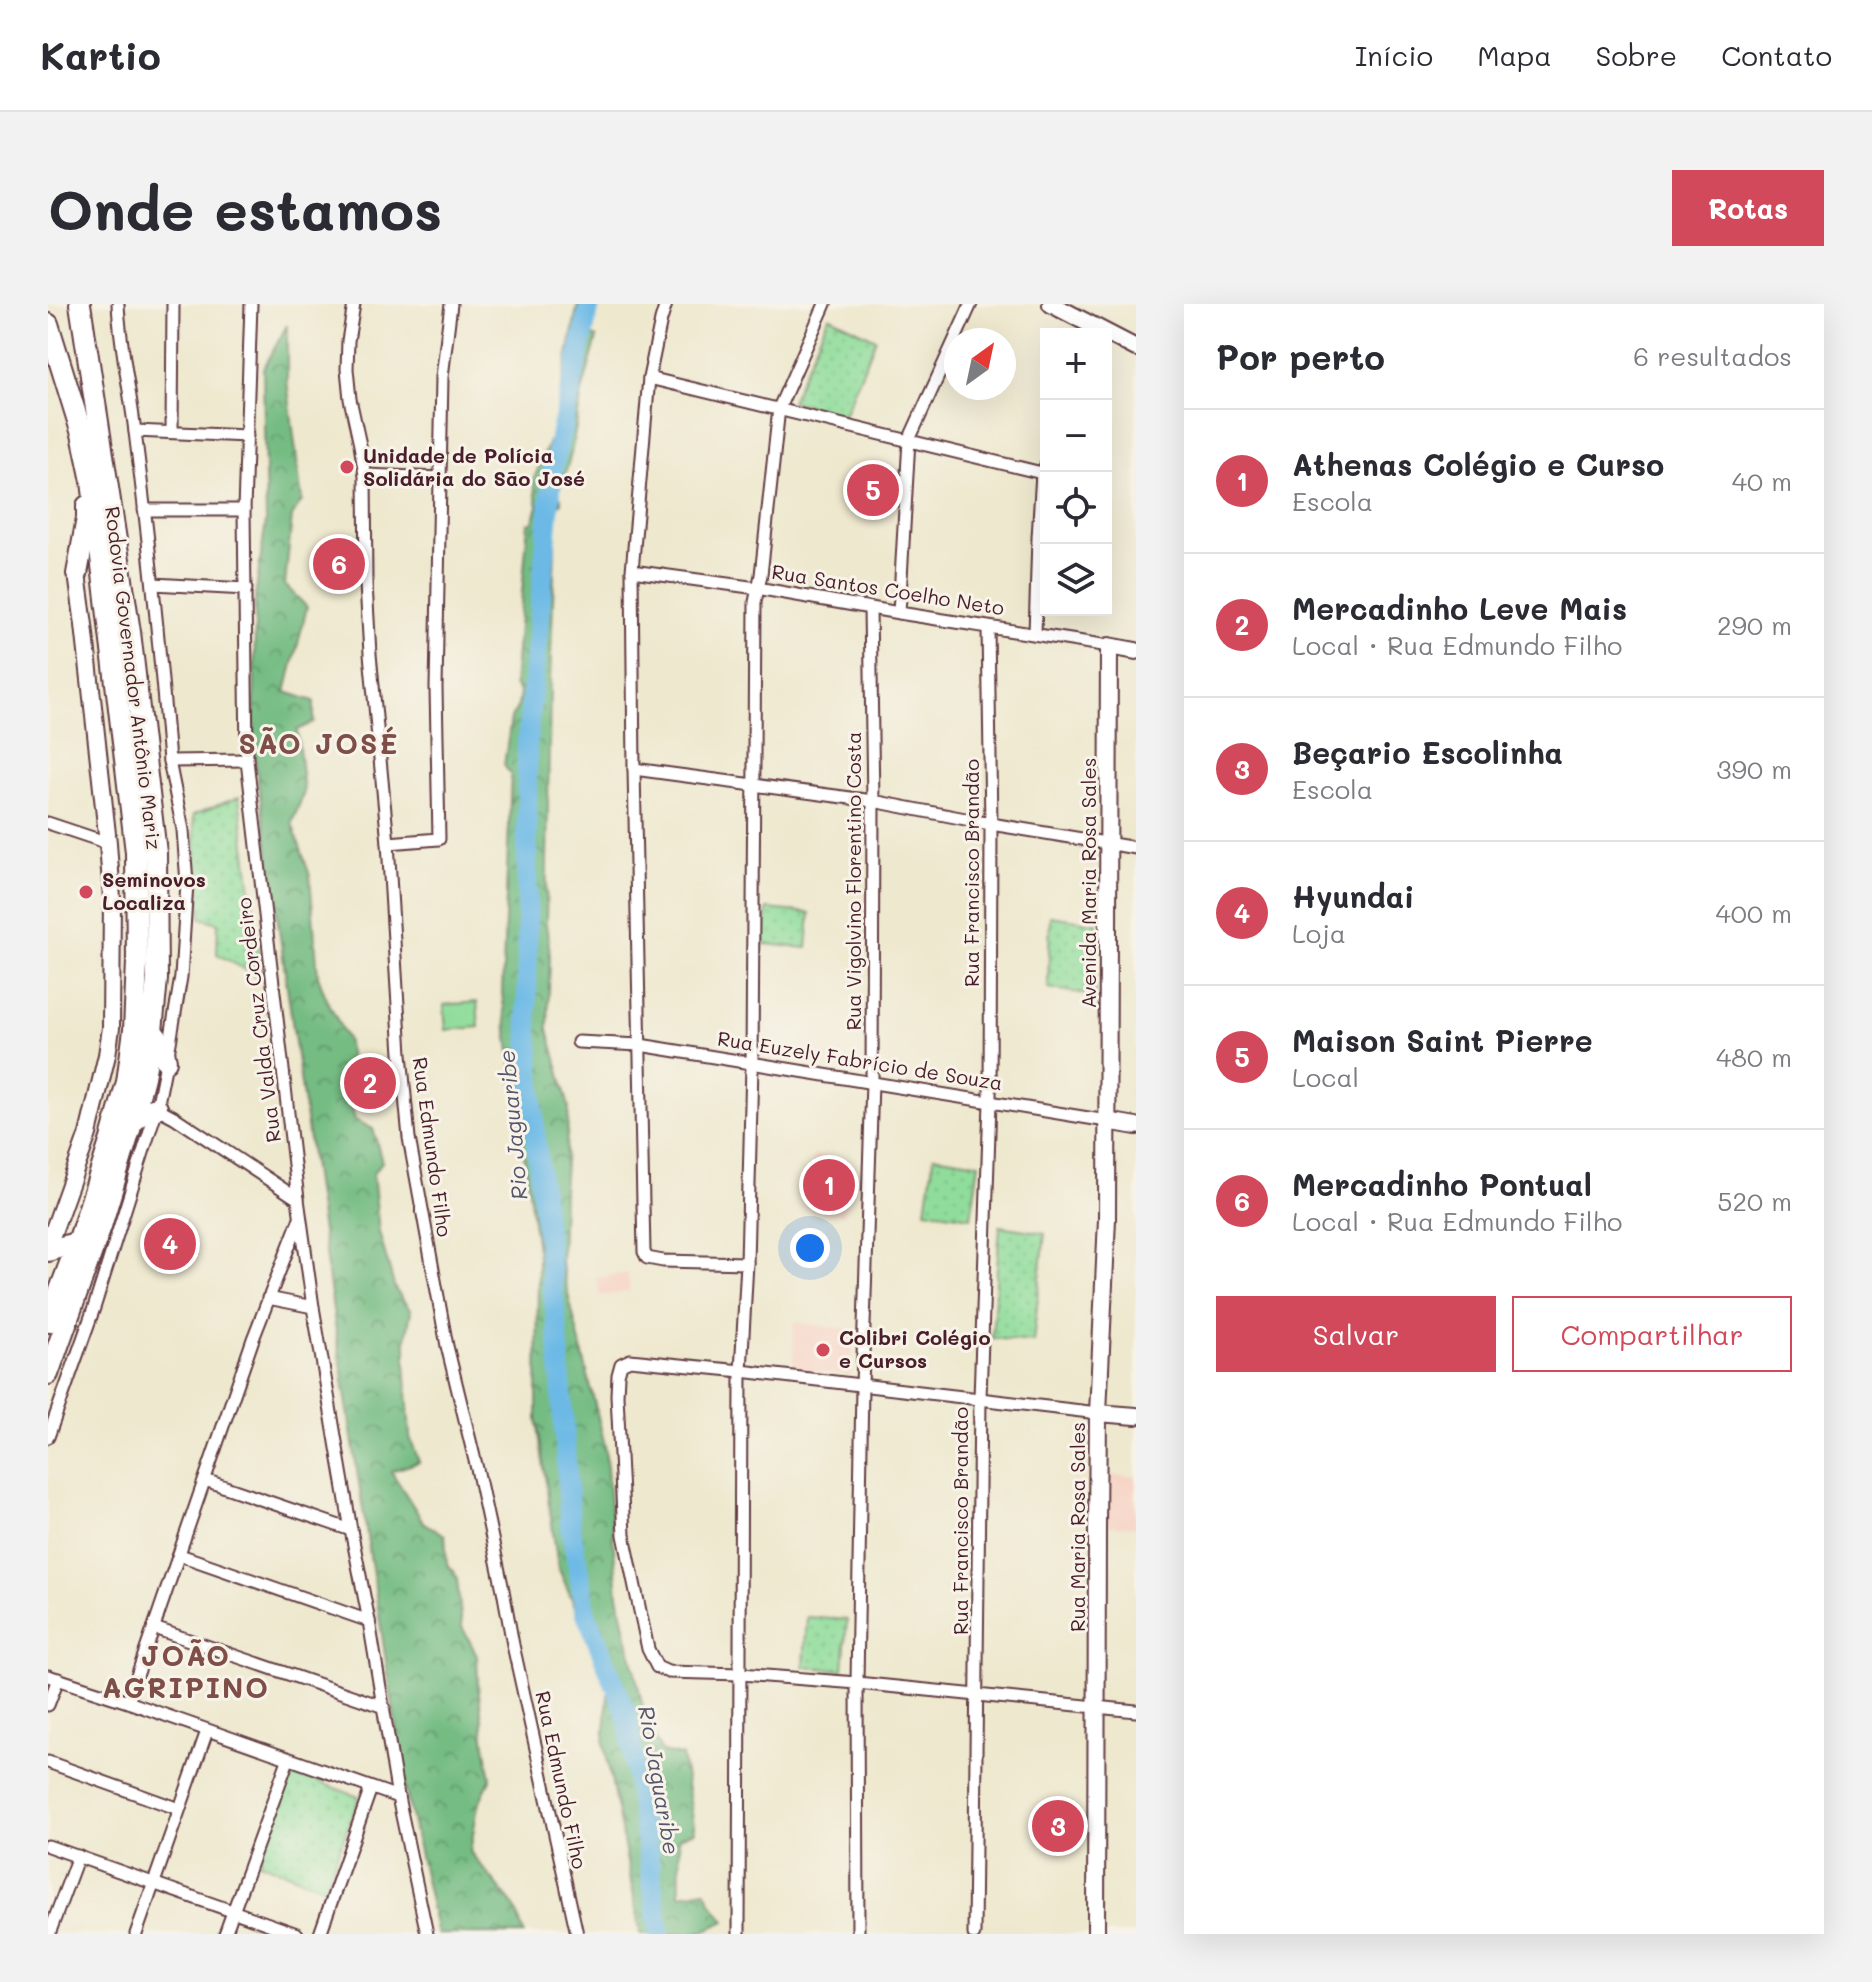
<!DOCTYPE html>
<html lang="pt">
<meta charset="utf-8">
<style>
body{margin:0;font-family:Mali,sans-serif;background:#f2f2f3;color:#2b2b33}
.controls{position:absolute;right:24px;top:24px;display:grid;overflow:hidden;border-radius:0px;box-shadow:0 8px 32px #0002}
.controls button{width:72px;height:72px;display:grid;place-items:center;padding:0;border:0;border-bottom:2px solid #e1e1e2;background:#fff;color:#2b2b33;font:40px sans-serif}
.compass{position:absolute;left:896px;top:24px;width:72px;height:72px;border-radius:50%;background:#fff;box-shadow:0 8px 32px #0002;rotate:33deg}
.you{position:absolute;left:762px;top:944px;width:28px;height:28px;margin:-20px;border:6px solid #fff;border-radius:50%;background:#1a73e8;box-shadow:0 0 0 12px #1a73e833}
.badge{display:grid;place-items:center;width:52px;height:52px;border-radius:50%;background:#d1495b;color:#fff;font-size:26px;font-weight:700}
.pin{position:absolute;translate:-50% -50%;border:4px solid #fff;box-shadow:0 2px 8px #0006}
.list{margin:0;padding:0;list-style:none}
h2{display:flex;justify-content:space-between;align-items:center;height:104px;margin:0;padding:0 32px;font-size:34px}
h2 small{font-size:26px;font-weight:400;color:#7c7c81}
.list li{display:grid;grid-template-columns:52px 1fr auto;gap:24px;align-items:center;box-sizing:border-box;height:144px;padding:0 32px;border-top:2px solid #e1e1e2}
.list b{display:block;font-size:30px;white-space:nowrap}
.list p{margin:0;font-size:26px;white-space:nowrap;color:#7c7c81}
.list em{font-size:26px;font-style:normal;color:#7c7c81}
.actions{display:flex;gap:16px;padding:24px 32px}
.actions a{flex:1;padding:18px 0;border:2px solid #d1495b;border-radius:0px;text-align:center;font-size:28px;color:#d1495b}
.actions .main{background:#d1495b;color:#fff}
.icon{flex:none;width:44px;height:44px;fill:none;stroke:currentColor;stroke-width:2;stroke-linecap:round;stroke-linejoin:round}
.map{position:relative;flex:none;width:1088px;height:1630px;overflow:hidden;border-radius:0px}
header{display:flex;align-items:center;gap:48px;box-sizing:border-box;height:112px;padding:0 40px;background:#fff;border-bottom:2px solid #e1e1e2}
header strong{font-size:38px}
nav{display:flex;gap:44px;margin-inline-start:auto;font-size:28px}
.intro{display:flex;align-items:center;justify-content:space-between;box-sizing:border-box;height:192px;padding:0 48px}
h1{margin:0;font-size:56px}
.button{padding:20px 36px;border-radius:0px;background:#d1495b;color:#fff;font-size:28px;font-weight:700}
main{display:flex;gap:48px;padding:0 48px}
aside{flex:1;background:#fff;border-radius:0px;box-shadow:0 8px 32px #0002}
.map>svg:first-child{display:block}
.built{fill:#f6d2c3}
.grass{fill:url(#grass-dots);stroke:#6d7e63;stroke-width:2}
.forest{fill:url(#forest-crowns);stroke:#5f6e57;stroke-width:2}
.pitch{fill:#90dd9b;stroke:#6d7e63;stroke-width:2}
.lines{fill:none;stroke-linecap:round;stroke-linejoin:round}
.river{stroke:#6cb9e6;stroke-width:20}
.street-casing{stroke:#633d43;stroke-width:15}
.secondary-casing{stroke:#633d43;stroke-width:20}
.highway-casing{stroke:#633d43;stroke-width:24}
.street{stroke:#fff;stroke-width:11}
.secondary{stroke:#fff;stroke-width:16}
.highway{stroke:#fff;stroke-width:20}
.poi-dot{fill:#d1495b;stroke:#f7f3e8;stroke-width:3}
.labels{text-anchor:middle;stroke-width:6;stroke-linejoin:round;paint-order:stroke}
.poi-label{font-size:20px;font-weight:bold;fill:#4a1f2b;stroke:#f7f3e8;text-anchor:start}
.street-label{font-size:20px;fill:#4a1f2b;stroke:#f7f3e8}
.water-label{font-size:22px;font-style:italic;fill:#56556c;stroke:#f7f3e8}
.district-label{font-size:28px;font-weight:bold;letter-spacing:2px;fill:#7f4e48;stroke:#f7f3e8}
</style>
<header>
<strong>Kartio</strong>
<nav><a>Início</a><a>Mapa</a><a>Sobre</a><a>Contato</a></nav>
</header>
<div class="intro"><h1>Onde estamos</h1><a class="button">Rotas</a></div>
<main>
<div class="map">
<svg width="1088" height="1630" viewBox="0 0 1088 1630">
<defs>
<pattern id="grass-dots" width="8" height="8" patternUnits="userSpaceOnUse" patternTransform="scale(2)"><rect width="8" height="8" fill="#90dd9b"/><path d="M2 2h.1M6 6h.1" fill="none" stroke="#7ebd86" stroke-width="1.8" stroke-linecap="round"/></pattern>
<pattern id="forest-crowns" width="20" height="18" patternUnits="userSpaceOnUse" patternTransform="scale(2)"><rect width="20" height="18" fill="#74bc83"/><path d="M2 6a3 3 0 1 1 6 0M12 15a3 3 0 1 1 6 0" fill="none" stroke="#61986b"/></pattern>
</defs>
<rect width="100%" height="100%" fill="#f7f3e8"/>
<filter id="ink" filterUnits="userSpaceOnUse"><feTurbulence type="fractalNoise" baseFrequency=".0125" numOctaves="2"/><feDisplacementMap in="SourceGraphic" scale="16" xChannelSelector="R" yChannelSelector="G"/><feConvolveMatrix kernelMatrix="1 2 1 2 8 2 1 2 1" color-interpolation-filters="sRGB"/></filter>
<filter id="wash" filterUnits="userSpaceOnUse"><feTurbulence type="fractalNoise" baseFrequency=".006" numOctaves="4" result="noise"/><feDisplacementMap in="SourceGraphic" scale="32" xChannelSelector="R" yChannelSelector="G"/><feGaussianBlur stdDeviation="1.8" result="paint"/><feColorMatrix in="noise" values="0 0 0 0 0 0 0 0 0 0 0 0 0 0 0 0 0 1.4 0 .05"/><feComposite in="paint" operator="in"/></filter>
<g filter="url(#wash)">
<rect width="100%" height="100%" fill="#eee8ce"/>
<g class="built">
<polygon points="765,851 800,857 796,911 762,906"/>
<polygon points="580,969 582,987 552,992 548,974"/>
<polygon points="746,1018 806,1026 803,1072 745,1066"/>
<polygon points="1055,1171 1088,1173 1088,1223 1051,1221"/>
<polygon points="990,1514 1029,1514 1029,1531 990,1530"/>
</g>
<g class="grass">
<polygon points="781,12 828,35 796,111 743,97"/>
<polygon points="191,493 214,675 169,650 170,619 153,614 145,511"/>
<polygon points="719,605 762,609 759,644 716,640"/>
<polygon points="1002,612 1049,619 1047,692 1000,684"/>
<polygon points="886,852 931,859 923,913 878,906"/>
<polygon points="952,922 997,929 985,1038 944,1034"/>
<polygon points="759,1313 799,1316 795,1366 756,1363"/>
<polygon points="244,1468 311,1493 277,1584 211,1558"/>
</g>
<g class="forest">
<polygon points="530,0 551,0 543,31 549,34 534,88 523,150 516,173 511,173 506,187 513,194 513,200 509,201 508,212 502,379 498,620 502,649 500,725 521,803 515,887 513,961 557,1142 570,1291 598,1417 614,1448 634,1452 647,1527 631,1533 632,1591 657,1586 664,1600 677,1617 649,1630 593,1630 556,1439 561,1381 510,1263 489,1115 490,953 454,689 463,470 456,462 463,414 470,402 472,389 466,381 480,219 485,218 490,202 485,177 505,128"/>
<polygon points="239,21 239,76 254,197 244,212 237,281 259,303 238,388 266,397 266,418 249,426 256,488 244,519 262,572 270,672 279,696 299,735 302,752 297,759 299,784 307,816 325,825 334,858 325,869 331,928 347,985 363,1007 358,1035 358,1072 362,1133 371,1158 343,1167 376,1219 397,1231 399,1261 406,1267 409,1275 414,1323 429,1351 430,1381 437,1441 443,1474 430,1501 422,1548 466,1602 476,1630 389,1630 358,1488 292,1055 206,449 207,293 218,217 215,65"/>
</g>
<polygon class="pitch" points="429,698 431,723 398,726 396,701"/>
<g class="lines">
<polyline class="river" points="542,0 505,164 479,441 479,709 487,829 510,1031 522,1219 538,1309 579,1411 612,1630"/>
</g>
</g>
<g filter="url(#ink)">
<g class="lines">
<defs>
<g id="street">
<path d="M 70,0 C 72,43 82,85 87,128 C 101,237 112,347 121,457 L 199,456"/>
<polyline points="203,0 196,206 199,456 250,895 265,1003 303,1226 321,1317 350,1493 379,1630"/>
<polyline points="306,0 300,37 299,65 302,95 312,141 317,171 318,280 322,350 340,539 353,750 361,834 399,1042 430,1169 455,1286 465,1341 529,1630"/>
<polyline points="618,0 613,16 601,74 584,267 586,465 596,948 599,954 615,957 699,959"/>
<polyline points="601,74 994,169"/>
<polyline points="87,127 199,132"/>
<polyline points="124,128 125,0"/>
<polyline points="317,171 393,174"/>
<polyline points="96,206 196,206"/>
<polyline points="584,267 709,284 851,309 1061,342"/>
<polyline points="105,280 198,285"/>
<polyline points="851,309 861,136 923,0"/>
<polyline points="987,330 990,234 994,169 998,161"/>
<polyline points="586,465 825,497 943,520 1088,544"/>
<polyline points="0,519 60,539"/>
<polyline points="340,539 391,535 388,384 394,73 403,0"/>
<polyline points="530,738 592,741 1059,817"/>
<polyline points="109,804 126,813 250,895"/>
<polyline points="220,994 265,1003"/>
<polyline points="1050,1109 693,1067 582,1056 573,1060 570,1071 569,1091 576,1231 600,1345 609,1363 620,1368 693,1370 809,1379 1088,1407"/>
<polyline points="0,1133 46,1004 109,804 122,739 133,673 139,579 135,526 121,457"/>
<polyline points="157,1176 303,1226"/>
<polyline points="132,1251 321,1317"/>
<polyline points="106,1324 336,1403"/>
<polyline points="0,1372 80,1398 350,1493"/>
<polyline points="80,1398 205,1035 252,914"/>
<polyline points="0,1401 10,1375"/>
<polyline points="0,1458 131,1505"/>
<polyline points="0,1542 249,1630"/>
<polyline points="1,1630 30,1552"/>
<polyline points="88,1630 159,1427"/>
<polyline points="177,1630 240,1456"/>
<polyline points="272,1630 323,1484"/>
<polyline points="691,1630 693,1067 699,959 704,761 707,298 713,271 731,104 777,0"/>
<polyline points="810,1630 809,1379 814,1082 824,779 825,497 822,304"/>
<polyline points="926,1630 932,1094 942,798 943,520 940,324"/>
</g>
<g id="secondary">
<polyline points="1003,0 1088,44"/>
<polyline points="1059,817 1088,822"/>
<polyline points="0,942 40,830 59,751 63,724 64,595 60,539 36,321 29,270"/>
<polyline points="1050,1109 1088,1112"/>
<polyline points="1048,1630 1049,1224 1050,1109 1059,915 1061,342 1088,347"/>
</g>
<g id="highway">
<polyline points="0,20 34,130 44,177 88,548 89,658 86,726 79,778 63,835 30,938 0,1018"/>
<polyline points="29,270 39,214 39,202"/>
<polyline points="104,727 115,741 118,757"/>
<polyline points="84,819 98,807 109,804"/>
<polyline points="0,947 30,938"/>
<polyline points="0,1070 53,922 84,819 96,773 104,727 109,675 108,549 82,328 32,0"/>
</g>
</defs>
<use href="#street" class="street-casing"/>
<use href="#secondary" class="secondary-casing"/>
<use href="#highway" class="highway-casing"/>
<use href="#street" class="street"/>
<use href="#secondary" class="secondary"/>
<use href="#highway" class="highway"/>
</g>
</g>
<g class="poi-dot">
<circle cx="299" cy="163" r="8"/>
<circle cx="38" cy="588" r="8"/>
<circle cx="775" cy="1046" r="8"/>
</g>
<g class="labels">
<g class="poi-label">
<text x="315" y="159">Unidade de Polícia<tspan x="315" dy="23">Solidária do São José</tspan></text>
<text x="54" y="583">Seminovos<tspan x="54" dy="23">Localiza</tspan></text>
<text x="791" y="1041">Colibri Colégio<tspan x="791" dy="23">e Cursos</tspan></text>
</g>
<g class="street-label">
<text transform="translate(840 286) rotate(9)" y="7">Rua Santos Coelho Neto</text>
<text transform="translate(85 374) rotate(83)" y="7">Rodovia Governador Antônio Mariz</text>
<text transform="translate(924 569) rotate(-90)" y="7">Rua Francisco Brandão</text>
<text transform="translate(806 577) rotate(-90)" y="7">Rua Vigolvino Florentino Costa</text>
<text transform="translate(1041 579) rotate(-90)" y="7">Avenida Maria Rosa Sales</text>
<text transform="translate(211 716) rotate(-97)" y="7">Rua Valda Cruz Cordeiro</text>
<text transform="translate(812 757) rotate(9)" y="7">Rua Euzely Fabrício de Souza</text>
<text transform="translate(384 843) rotate(82)" y="7">Rua Edmundo Filho</text>
<text transform="translate(913 1217) rotate(-90)" y="7">Rua Francisco Brandão</text>
<text transform="translate(1030 1223) rotate(-90)" y="7">Rua Maria Rosa Sales</text>
<text transform="translate(513 1476) rotate(78)" y="7">Rua Edmundo Filho</text>
</g>
<g class="water-label">
<text transform="translate(465 821) rotate(-95)" y="8">Rio Jaguaribe</text>
<text transform="translate(611 1476) rotate(80)" y="8">Rio Jaguaribe</text>
</g>
<g class="district-label">
<text x="271" y="450">SÃO JOSÉ</text>
<text x="138" y="1362">JOÃO<tspan x="138" dy="32">AGRIPINO</tspan></text>
</g>
</g>
</svg>
<div class="controls">
<button>+</button>
<button>−</button>
<button><svg class="icon" aria-label="locate" viewBox="0 0 24 24"><circle cx="12" cy="12" r="6"/><path d="M12 2v4M12 18v4M2 12h4M18 12h4"/></svg></button>
<button><svg class="icon" aria-label="layers" viewBox="0 0 24 24"><path d="M12 4l9 5-9 5-9-5zM3 14l9 5 9-5"/></svg></button>
</div>
<svg class="compass" viewBox="-18 -18 36 36"><path d="M0-13l5 13h-10z" fill="#e53935"/><path d="M0 13l5-13h-10z" fill="#7c7c81"/></svg>
<div class="you"></div>
<div class="pin badge" style="left:781px;top:881px">1</div>
<div class="pin badge" style="left:322px;top:779px">2</div>
<div class="pin badge" style="left:1010px;top:1522px">3</div>
<div class="pin badge" style="left:122px;top:940px">4</div>
<div class="pin badge" style="left:825px;top:186px">5</div>
<div class="pin badge" style="left:291px;top:260px">6</div>
</div>
<aside>
<h2>Por perto<small>6 resultados</small></h2>
<ul class="list">
<li><span class="badge">1</span><div><b>Athenas Colégio e Curso</b><p>Escola</p></div><em>40 m</em></li>
<li><span class="badge">2</span><div><b>Mercadinho Leve Mais</b><p>Local · Rua Edmundo Filho</p></div><em>290 m</em></li>
<li><span class="badge">3</span><div><b>Beçario Escolinha</b><p>Escola</p></div><em>390 m</em></li>
<li><span class="badge">4</span><div><b>Hyundai</b><p>Loja</p></div><em>400 m</em></li>
<li><span class="badge">5</span><div><b>Maison Saint Pierre</b><p>Local</p></div><em>480 m</em></li>
<li><span class="badge">6</span><div><b>Mercadinho Pontual</b><p>Local · Rua Edmundo Filho</p></div><em>520 m</em></li>
</ul>
<div class="actions"><a class="main">Salvar</a><a>Compartilhar</a></div>
</aside>
</main>
